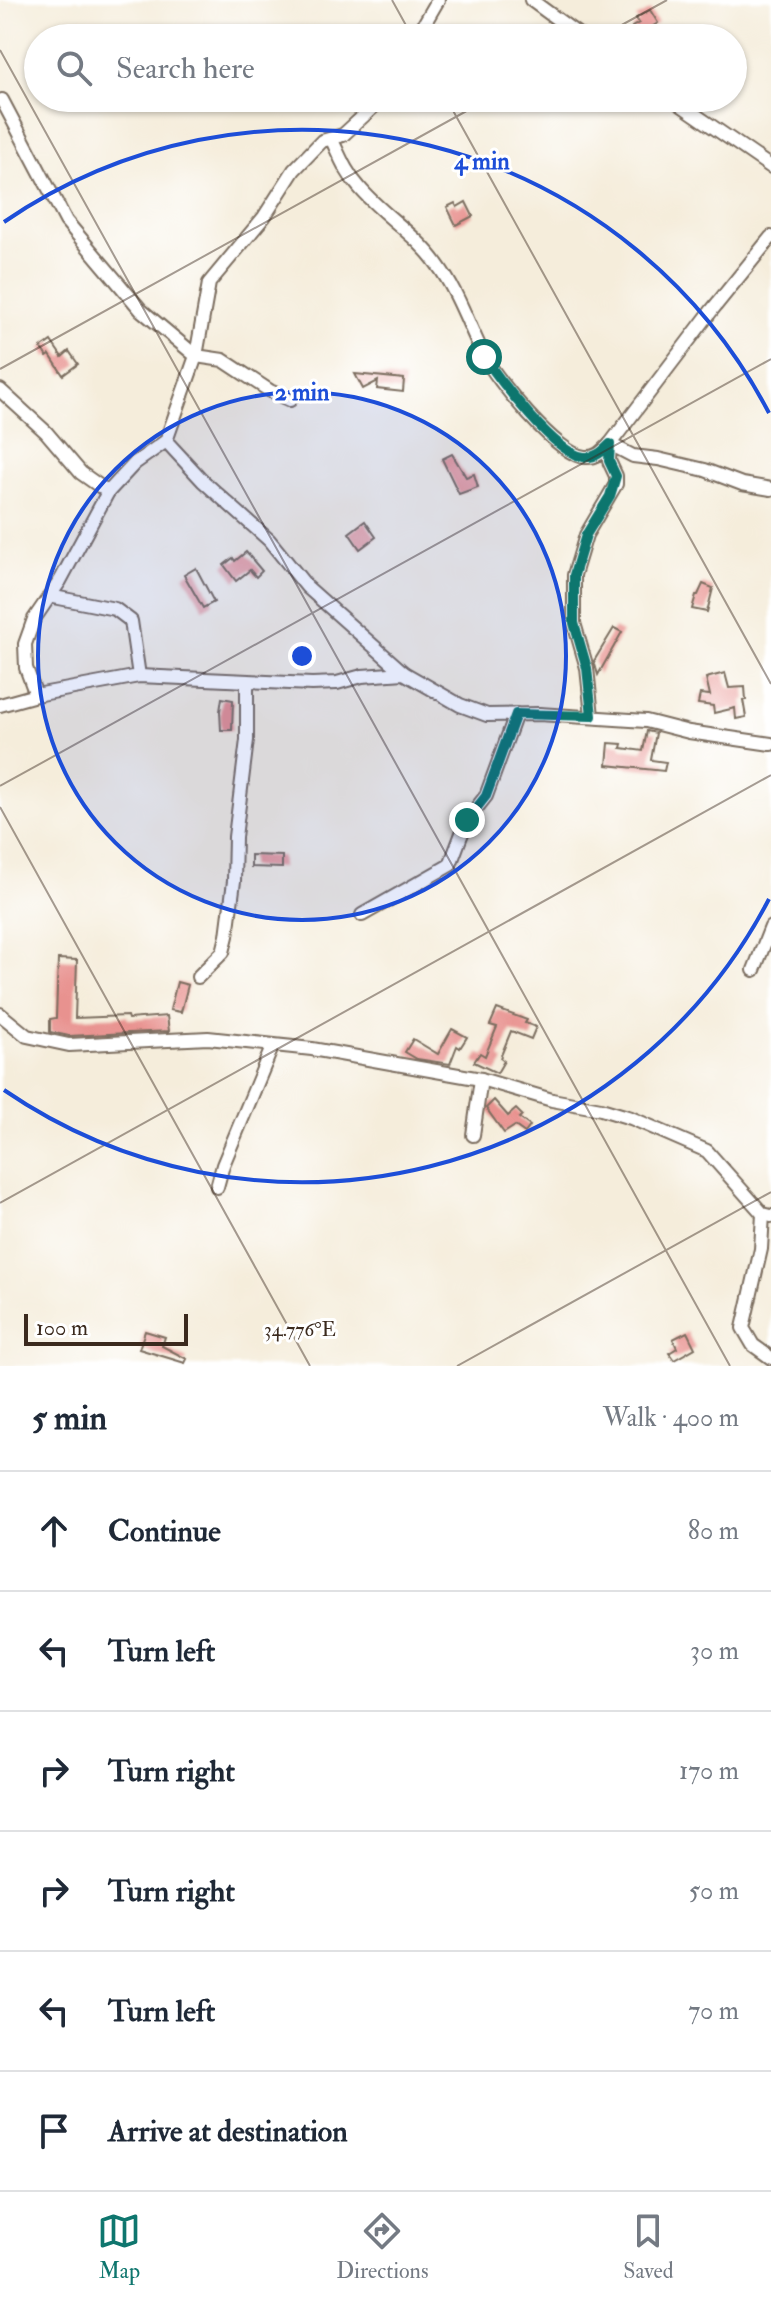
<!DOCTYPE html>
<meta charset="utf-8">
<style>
body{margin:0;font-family:"IM FELL Double Pica",serif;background:#f6f6f7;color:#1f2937}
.scale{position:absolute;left:24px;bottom:20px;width:164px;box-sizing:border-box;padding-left:8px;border:4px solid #3b2a1e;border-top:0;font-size:22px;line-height:28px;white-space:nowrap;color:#3b2a1e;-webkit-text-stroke:6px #fff;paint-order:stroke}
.stop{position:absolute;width:24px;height:24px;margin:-18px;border:6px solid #0f766e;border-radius:50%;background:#fff}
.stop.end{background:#0f766e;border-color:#fff;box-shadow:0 2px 8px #0008}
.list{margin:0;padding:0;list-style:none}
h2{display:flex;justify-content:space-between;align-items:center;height:104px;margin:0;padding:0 32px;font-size:34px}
h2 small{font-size:26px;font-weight:400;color:#747a83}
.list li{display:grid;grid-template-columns:52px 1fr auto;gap:24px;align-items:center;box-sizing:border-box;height:120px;padding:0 32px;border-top:2px solid #e0e1e3}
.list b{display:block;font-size:30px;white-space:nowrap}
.list em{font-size:26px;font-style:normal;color:#747a83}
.icon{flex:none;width:44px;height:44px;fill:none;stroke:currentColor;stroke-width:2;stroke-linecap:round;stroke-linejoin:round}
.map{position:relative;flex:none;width:771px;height:1366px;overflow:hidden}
.search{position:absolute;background:#fff;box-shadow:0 2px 6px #0004;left:24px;right:24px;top:24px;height:88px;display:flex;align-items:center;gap:20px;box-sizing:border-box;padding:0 28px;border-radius:44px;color:#747a83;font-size:30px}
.sheet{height:824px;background:#fff}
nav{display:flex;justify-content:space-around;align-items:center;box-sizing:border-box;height:112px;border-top:2px solid #e0e1e3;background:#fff;font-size:22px;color:#747a83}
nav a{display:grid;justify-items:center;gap:4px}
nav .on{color:#0f766e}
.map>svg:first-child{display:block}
.building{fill:#e8928f}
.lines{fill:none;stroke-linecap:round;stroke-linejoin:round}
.street-casing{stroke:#7c6e60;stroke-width:16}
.street{stroke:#fff;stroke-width:12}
.route{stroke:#0f766e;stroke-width:10}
.ticks{fill:none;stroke:#3b2a1e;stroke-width:2;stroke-opacity:0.45}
.ring{fill:none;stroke:#1d4ed8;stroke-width:4}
.ticks-label{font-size:20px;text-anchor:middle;fill:#3b2a1e;stroke:#fff;stroke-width:6;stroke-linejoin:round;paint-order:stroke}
.centre{fill:#1d4ed8;stroke:#fff;stroke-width:4}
.ring-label{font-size:24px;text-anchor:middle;font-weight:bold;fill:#1d4ed8;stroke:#fff;stroke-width:6;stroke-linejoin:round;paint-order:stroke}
</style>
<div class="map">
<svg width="771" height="1366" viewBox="0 0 771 1366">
<rect width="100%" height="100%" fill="#fff"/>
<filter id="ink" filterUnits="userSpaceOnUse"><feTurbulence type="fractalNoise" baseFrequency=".0125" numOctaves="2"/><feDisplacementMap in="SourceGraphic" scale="16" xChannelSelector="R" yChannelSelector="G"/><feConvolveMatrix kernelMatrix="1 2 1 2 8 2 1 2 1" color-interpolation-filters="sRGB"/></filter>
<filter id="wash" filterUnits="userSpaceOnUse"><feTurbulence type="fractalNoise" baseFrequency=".006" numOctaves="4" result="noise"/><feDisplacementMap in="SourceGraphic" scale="32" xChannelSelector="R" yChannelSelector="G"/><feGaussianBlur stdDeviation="1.8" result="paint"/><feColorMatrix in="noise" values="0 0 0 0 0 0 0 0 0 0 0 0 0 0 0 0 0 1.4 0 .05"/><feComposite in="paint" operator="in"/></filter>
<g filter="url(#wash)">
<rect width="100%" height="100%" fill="#f5eddb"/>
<g id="blocks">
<g class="building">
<polygon points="650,10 658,23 637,36 632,27 639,23 636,18"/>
<polygon points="466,202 473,216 456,225 447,207 455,203 457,207"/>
<polygon points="51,341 62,357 69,351 78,364 63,375 50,355 47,357 41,348"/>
<polygon points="355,374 404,379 403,392 377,389 378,381 363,389"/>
<polygon points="452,454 466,477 474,474 478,487 459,494 442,459"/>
<polygon points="365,521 376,537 360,549 349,533"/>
<polygon points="246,552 262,571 256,577 250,570 236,581 224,565 233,558 235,561"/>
<polygon points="196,568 214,602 203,608 184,575"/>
<polygon points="703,584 713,588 707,612 692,609 696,595 698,595"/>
<polygon points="614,628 622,632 598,675 594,661"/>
<polygon points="725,673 729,688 745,687 746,700 743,700 746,717 736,719 735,708 714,713 713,706 698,704 700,694 710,695 706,678"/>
<polygon points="222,698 233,700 232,730 221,730 220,711"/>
<polygon points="647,731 656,733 651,760 666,762 664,771 607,765 609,743 622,744 621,748 643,751"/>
<polygon points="251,855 282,856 282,868 251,867"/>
<polygon points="58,959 77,960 75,1018 127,1016 128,1019 167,1016 169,1031 69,1036 50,1032 50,1019 56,1018"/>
<polygon points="177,982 188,985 181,1012 170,1010"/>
<polygon points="497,1009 527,1020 525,1023 536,1027 531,1039 511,1031 500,1058 504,1061 497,1073 474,1062 480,1053 485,1056 497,1027 490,1025"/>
<polygon points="452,1029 467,1037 460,1048 457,1046 450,1064 417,1059 405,1052 413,1039 438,1054"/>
<polygon points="494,1100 508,1116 516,1109 522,1115 519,1118 530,1126 525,1133 515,1126 504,1133 486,1108"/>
<polygon points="145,1331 165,1337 162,1346 187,1359 185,1363 139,1349"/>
<polygon points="687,1332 695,1348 674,1360 669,1353 677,1348 673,1339"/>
</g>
</g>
</g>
<g filter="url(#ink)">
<use href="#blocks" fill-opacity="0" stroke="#7c6e60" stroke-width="2"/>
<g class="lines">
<defs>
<g id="street">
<polyline points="531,0 583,38"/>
<polyline points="416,38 438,0"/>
<polyline points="671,98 771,167"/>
<polyline points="2,100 66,221 141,310 196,356 223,360 270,391 290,400"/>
<path d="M 332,140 C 340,157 346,173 359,187 C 382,215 416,234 437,264 C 458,292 468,324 484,356 C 496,379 558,456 585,457 C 597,458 602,452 610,444 L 712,310 L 771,237"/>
<polyline points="0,390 46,432 81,473 108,492"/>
<polyline points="166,441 203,481 269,540 307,587 404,673"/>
<polyline points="610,444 633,456 658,459 705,470 742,484 771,489"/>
<polyline points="49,596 115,609 131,621 139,676"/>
<polyline points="36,695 26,668 25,644 34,619 60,581 108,492 135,463 166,441 196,356 209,283 264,217 294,170 322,141 343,135 383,98"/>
<polyline points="0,705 36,695 139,676 312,684 337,683 362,676 404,673 460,705 487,715 539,714 646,721 689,732 771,744"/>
<polyline points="592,716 587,668 574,623 574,575 586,535 616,484 616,476 609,461 610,444"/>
<polyline points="362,915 450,865 467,820 486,796 516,714"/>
<polyline points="754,970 771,927"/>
<polyline points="198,977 223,952 227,936 234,881 235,837 247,740 247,681"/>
<polyline points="0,1014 27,1036 69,1045 208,1038 312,1049 481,1079 552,1100 601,1109 631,1118 707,1151 763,1214 771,1216"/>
<polyline points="473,1135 481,1079"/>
<polyline points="217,1187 223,1165 273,1045"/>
<polyline points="763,1214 761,1249 743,1328 753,1345 771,1358"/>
</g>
</defs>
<use href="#street" class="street-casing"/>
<use href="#street" class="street"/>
</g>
</g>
<g class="lines" filter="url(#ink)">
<path class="route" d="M 467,820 L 486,796 L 516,714 L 592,716 L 587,668 L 574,623 L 574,575 L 586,535 L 610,496 L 616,476 L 609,461 L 610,444 C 602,452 596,458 584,457 C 556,455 500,380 484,357"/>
</g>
<path class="ticks" d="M 392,0 L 413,38M 598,38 L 667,0M 0,50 L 730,1366M 446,98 L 771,684M 0,369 L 490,98M 0,786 L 771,359M 0,807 L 310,1366M 0,1203 L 771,775M 457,1366 L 771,1192"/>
<circle cx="302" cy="656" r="264" fill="#1d4ed8" fill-opacity=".12"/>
<g class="ring">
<circle cx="302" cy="656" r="264"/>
<path d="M769 899A527 527 0 0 1 4 1090M4 222A527 527 0 0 1 769 413"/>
</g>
<g class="ticks-label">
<text x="300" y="1336">34.776°E</text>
</g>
<circle cx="302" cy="656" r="12" class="centre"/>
<g class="ring-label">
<text x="482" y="169">4 min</text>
<text x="302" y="400">2 min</text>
</g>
</svg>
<div class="scale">100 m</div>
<div class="stop" style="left:484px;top:357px"></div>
<div class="stop end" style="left:467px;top:820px"></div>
<div class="search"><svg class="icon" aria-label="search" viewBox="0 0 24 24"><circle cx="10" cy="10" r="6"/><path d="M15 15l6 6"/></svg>Search here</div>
</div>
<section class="sheet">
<h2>5 min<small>Walk · 400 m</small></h2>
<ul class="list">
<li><svg class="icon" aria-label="ahead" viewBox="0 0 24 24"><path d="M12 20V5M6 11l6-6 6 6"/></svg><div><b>Continue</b></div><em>80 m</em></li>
<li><svg class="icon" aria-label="left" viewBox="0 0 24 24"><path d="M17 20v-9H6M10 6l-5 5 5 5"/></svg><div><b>Turn left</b></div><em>30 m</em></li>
<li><svg class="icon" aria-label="right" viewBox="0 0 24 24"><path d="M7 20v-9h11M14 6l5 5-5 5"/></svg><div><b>Turn right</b></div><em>170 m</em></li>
<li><svg class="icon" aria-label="right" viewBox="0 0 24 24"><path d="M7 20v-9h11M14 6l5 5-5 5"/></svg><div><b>Turn right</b></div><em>50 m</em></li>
<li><svg class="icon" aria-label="left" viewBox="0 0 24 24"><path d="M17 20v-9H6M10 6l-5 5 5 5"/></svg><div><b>Turn left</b></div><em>70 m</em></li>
<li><svg class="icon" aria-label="arrive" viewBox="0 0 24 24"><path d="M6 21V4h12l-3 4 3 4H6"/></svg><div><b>Arrive at destination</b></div></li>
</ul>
</section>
<nav>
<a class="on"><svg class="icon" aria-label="map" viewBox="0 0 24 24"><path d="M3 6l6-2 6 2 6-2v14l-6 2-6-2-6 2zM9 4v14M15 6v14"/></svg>Map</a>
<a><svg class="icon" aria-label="directions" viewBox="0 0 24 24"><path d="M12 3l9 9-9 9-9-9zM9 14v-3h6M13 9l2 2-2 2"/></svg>Directions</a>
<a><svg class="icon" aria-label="saved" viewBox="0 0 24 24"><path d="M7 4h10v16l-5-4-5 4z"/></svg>Saved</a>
</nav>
